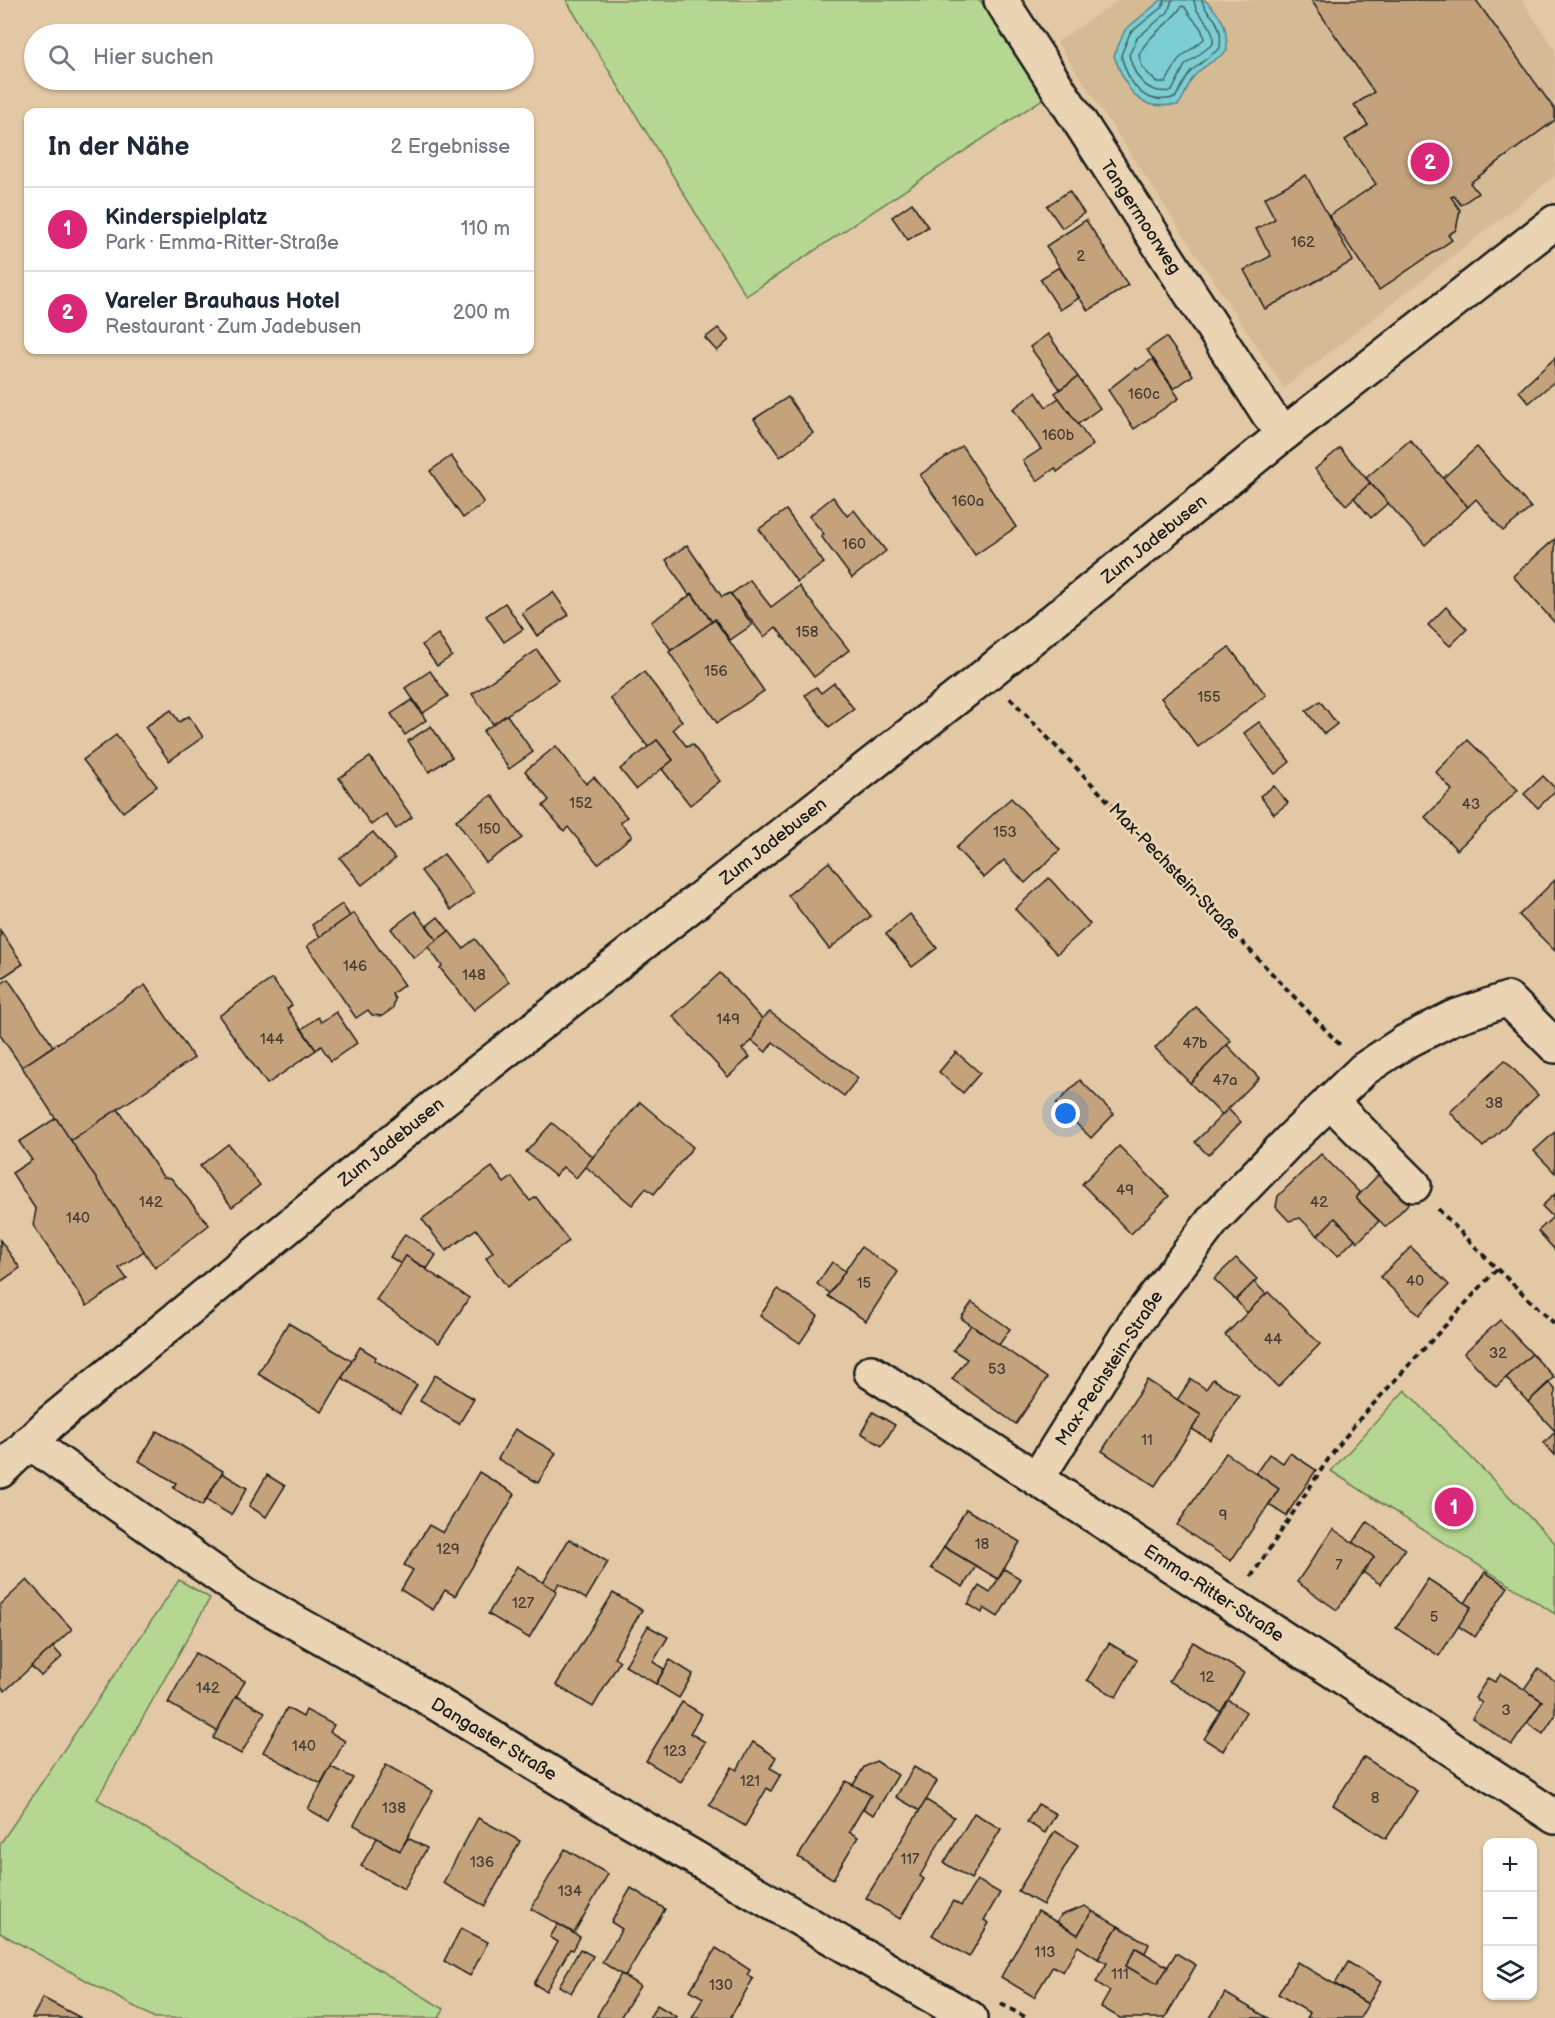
<!DOCTYPE html>
<html lang="de">
<meta charset="utf-8">
<style>
body{margin:0;font-family:"Balsamiq Sans",sans-serif;background:#f6f6f7;color:#1f2937}
.controls{position:absolute;right:18px;bottom:18px;display:grid;overflow:hidden;border-radius:12px;box-shadow:0 2px 4px #0004}
.controls button{width:54px;height:54px;display:grid;place-items:center;padding:0;border:0;border-bottom:2px solid #e0e1e3;background:#fff;color:#1f2937;font:30px sans-serif}
.you{position:absolute;left:1066px;top:1114px;width:21px;height:21px;margin:-15px;border:4px solid #fff;border-radius:50%;background:#1a73e8;box-shadow:0 0 0 9px #1a73e833}
.badge{display:grid;place-items:center;width:39px;height:39px;border-radius:50%;background:#db2777;color:#fff;font-size:20px;font-weight:700}
.pin{position:absolute;translate:-50% -50%;border:3px solid #fff;box-shadow:0 2px 6px #0006}
.list{margin:0;padding:0;list-style:none}
h2{display:flex;justify-content:space-between;align-items:center;height:78px;margin:0;padding:0 24px;font-size:26px}
h2 small{font-size:20px;font-weight:400;color:#747a83}
.list li{display:grid;grid-template-columns:39px 1fr auto;gap:18px;align-items:center;box-sizing:border-box;height:84px;padding:0 24px;border-top:2px solid #e0e1e3}
.list b{display:block;font-size:22px;white-space:nowrap}
.list p{margin:0;font-size:20px;white-space:nowrap;color:#747a83}
.list em{font-size:20px;font-style:normal;color:#747a83}
.icon{flex:none;width:33px;height:33px;fill:none;stroke:currentColor;stroke-width:2;stroke-linecap:round;stroke-linejoin:round}
.map{position:relative;flex:none;width:1555px;height:2018px;overflow:hidden}
.search{position:absolute;background:#fff;box-shadow:0 2px 4px #0004;left:24px;top:24px;width:510px;height:66px;display:flex;align-items:center;gap:15px;box-sizing:border-box;padding:0 21px;border-radius:33px;color:#747a83;font-size:22px}
.panel{position:absolute;background:#fff;box-shadow:0 2px 4px #0004;left:24px;top:108px;width:510px;height:246px;border-radius:12px}
.map>svg:first-child{display:block}
.built{fill:#d5ba96}
.green{fill:#b5d791;stroke:#687a56;stroke-width:1.5}
.water{fill:#7cced3;stroke:#56878a;stroke-width:1.5}
.lines{fill:none;stroke-linecap:round;stroke-linejoin:round}
.shore{stroke:#426365;stroke-width:1.5}
.building{fill:#c4a27b;stroke:#1c1c1c;stroke-width:1.5}
.minor-casing{stroke:#1c1c1c;stroke-width:38}
.path{stroke:#1c1c1c;stroke-width:4;stroke-dasharray:6 4.5;stroke-linecap:butt}
.minor{stroke:#ead4b3;stroke-width:33}
.labels{text-anchor:middle;stroke-width:6;stroke-linejoin:round;paint-order:stroke}
.number-label{font-size:15px;fill:#463e34}
.street-label{font-size:18px;fill:#1c1c1c;stroke:#ead4b3}
</style>
<div class="map">
<svg width="1555" height="2018" viewBox="0 0 1555 2018">
<rect width="100%" height="100%" fill="#e2c8a4"/>
<filter id="ink" filterUnits="userSpaceOnUse"><feTurbulence type="fractalNoise" baseFrequency=".0167" numOctaves="2"/><feDisplacementMap in="SourceGraphic" scale="12" xChannelSelector="R" yChannelSelector="G"/><feConvolveMatrix kernelMatrix="1 2 1 2 8 2 1 2 1" color-interpolation-filters="sRGB"/></filter>
<g filter="url(#ink)">
<polygon class="built" points="1119,0 1522,0 1555,50 1555,176 1284,388 1057,42"/>
<g class="green">
<polygon points="566,0 980,0 1044,98 746,296"/>
<polygon points="1405,1390 1555,1543 1555,1614 1331,1471"/>
<polygon points="179,1580 210,1598 97,1799 444,2009 439,2018 155,2018 0,1933 0,1844"/>
</g>
<path class="water" d="M 1161,0 L 1205,0 C 1224,19 1227,25 1227,51 C 1217,59 1203,66 1195,75 C 1187,84 1186,96 1178,105 C 1170,105 1157,107 1149,104 C 1129,98 1121,73 1114,56 L 1125,30 Z"/>
<g class="lines">
<g class="shore">
<path d="M 1165,0 L 1162,7 L 1130,33 L 1121,55 C 1125,71 1134,93 1151,98 C 1158,101 1169,99 1175,98 L 1191,71 L 1220,48 C 1221,38 1221,29 1215,20 C 1210,13 1203,9 1202,0"/>
<path d="M 1172,0 L 1168,12 L 1137,38 L 1129,55 C 1135,79 1147,95 1172,91 L 1185,65 L 1213,44 C 1215,19 1195,19 1194,0"/>
<path d="M 1182,6 L 1185,7 C 1190,19 1204,26 1204,39 L 1179,59 L 1166,82 L 1156,82 L 1142,67 L 1139,55 C 1148,34 1169,26 1182,6 Z"/>
</g>
</g>
<g class="building">
<polygon points="1311,0 1476,0 1555,110 1555,120 1470,183 1478,193 1461,205 1454,196 1451,197 1460,210 1456,230 1448,235 1452,240 1379,290 1329,216 1376,184 1345,140 1368,125 1354,105 1374,92"/>
<polygon points="1306,175 1353,261 1265,309 1244,270 1271,256 1256,229 1275,219 1264,198"/>
<polygon points="1069,191 1084,213 1062,228 1047,206"/>
<polygon points="912,203 928,227 908,240 892,217"/>
<polygon points="1086,220 1128,285 1088,311 1046,246"/>
<polygon points="1059,267 1079,298 1060,310 1040,279"/>
<polygon points="718,328 729,340 717,351 705,338"/>
<polygon points="1048,334 1078,377 1060,389 1030,347"/>
<polygon points="1166,337 1193,375 1174,389 1147,350"/>
<polygon points="1555,358 1555,381 1529,403 1519,391"/>
<polygon points="1153,359 1179,398 1134,429 1108,390 1136,368 1137,370"/>
<polygon points="1078,377 1100,408 1078,424 1055,393"/>
<polygon points="1036,392 1046,407 1059,398 1093,445 1057,472 1055,468 1037,481 1023,461 1041,449 1013,409"/>
<polygon points="788,397 813,433 780,457 754,419"/>
<polygon points="1410,440 1468,507 1425,545 1366,478"/>
<polygon points="962,446 1016,527 975,555 920,475"/>
<polygon points="1477,447 1531,508 1503,531 1476,499 1468,507 1443,478"/>
<polygon points="1340,448 1370,483 1346,505 1315,469"/>
<polygon points="451,456 484,503 463,518 430,471"/>
<polygon points="1370,483 1388,503 1371,518 1354,498"/>
<polygon points="833,497 847,516 854,510 886,551 852,578 821,536 824,534 809,516"/>
<polygon points="786,510 824,563 797,582 759,529"/>
<polygon points="1555,539 1555,623 1513,576"/>
<polygon points="687,545 722,597 730,593 752,625 730,640 715,619 712,622 692,593 689,595 666,560"/>
<polygon points="750,580 771,607 799,586 849,650 814,677 776,627 764,637 731,594"/>
<polygon points="553,592 569,615 537,636 522,613"/>
<polygon points="692,594 712,622 671,650 651,622"/>
<polygon points="505,603 523,629 504,642 486,616"/>
<polygon points="1446,607 1467,629 1450,646 1428,625"/>
<polygon points="715,620 764,691 717,723 669,652"/>
<polygon points="438,634 452,656 437,666 422,645"/>
<polygon points="1229,647 1266,695 1198,747 1161,698"/>
<polygon points="537,650 558,680 493,724 472,694"/>
<polygon points="430,671 448,696 423,713 405,688"/>
<polygon points="644,672 682,721 673,729 687,747 692,744 720,781 690,805 662,769 673,760 657,740 648,747 610,698"/>
<polygon points="834,683 854,709 829,727 805,695 816,687 821,693"/>
<polygon points="412,700 426,720 405,735 391,714"/>
<polygon points="1320,701 1337,724 1324,734 1306,711"/>
<polygon points="171,710 179,722 189,716 203,737 169,761 145,727"/>
<polygon points="507,715 533,752 509,769 483,731"/>
<polygon points="1259,722 1290,762 1275,774 1244,733"/>
<polygon points="431,726 452,757 429,772 408,741"/>
<polygon points="116,735 157,786 123,812 83,760"/>
<polygon points="657,740 673,760 636,789 620,769"/>
<polygon points="1468,740 1518,790 1457,850 1425,817 1452,790 1436,772"/>
<polygon points="556,746 586,784 594,777 627,817 620,822 632,836 598,864 568,827 564,831 543,806 549,800 525,771"/>
<polygon points="370,757 412,817 396,829 386,814 371,825 339,778"/>
<polygon points="1543,776 1555,788 1555,791 1538,808 1524,794"/>
<polygon points="1274,786 1288,803 1274,814 1260,796"/>
<polygon points="492,795 522,838 486,863 456,820"/>
<polygon points="1011,798 1060,850 1025,883 1004,860 984,878 956,848"/>
<polygon points="373,832 395,859 362,885 340,858"/>
<polygon points="444,854 474,893 451,910 421,871"/>
<polygon points="829,862 871,916 829,949 788,895"/>
<polygon points="1049,878 1090,924 1057,954 1015,909"/>
<polygon points="1555,880 1555,951 1519,915"/>
<polygon points="342,904 350,916 320,937 312,925"/>
<polygon points="415,911 437,940 414,958 391,929"/>
<polygon points="354,913 404,985 392,994 395,999 393,1008 382,1016 372,1015 368,1010 356,1018 307,946"/>
<polygon points="910,914 937,948 912,967 886,934"/>
<polygon points="438,917 449,931 437,940 427,926"/>
<polygon points="0,930 23,964 0,979"/>
<polygon points="449,931 463,948 475,939 509,982 474,1010 440,968 442,966 428,947"/>
<polygon points="720,973 762,1019 752,1041 742,1049 750,1057 728,1077 673,1016"/>
<polygon points="8,979 53,1046 22,1067 0,1035 0,985"/>
<polygon points="272,979 292,1005 287,1009 316,1050 267,1084 219,1016"/>
<polygon points="145,985 194,1058 70,1141 22,1067"/>
<polygon points="1196,1007 1231,1041 1190,1083 1155,1048"/>
<polygon points="336,1012 357,1043 331,1061 321,1046 316,1050 302,1029 318,1017 321,1022"/>
<polygon points="770,1012 858,1078 844,1096 773,1042 766,1052 752,1041 762,1019"/>
<polygon points="1227,1045 1259,1078 1222,1115 1190,1083"/>
<polygon points="956,1052 980,1073 963,1093 939,1072"/>
<polygon points="1505,1060 1538,1095 1483,1147 1450,1112"/>
<polygon points="1080,1080 1114,1114 1091,1138 1056,1104"/>
<polygon points="640,1102 693,1147 654,1194 646,1188 632,1205 585,1166"/>
<polygon points="118,1109 163,1177 171,1178 209,1225 155,1268 70,1141"/>
<polygon points="1228,1109 1241,1122 1208,1155 1195,1142"/>
<polygon points="56,1118 144,1251 119,1268 127,1279 87,1306 33,1225 36,1210 12,1173 32,1160 19,1142"/>
<polygon points="552,1123 593,1157 576,1178 563,1167 555,1176 526,1152"/>
<polygon points="1555,1132 1555,1173 1534,1151"/>
<polygon points="228,1144 260,1185 232,1207 200,1166"/>
<polygon points="1119,1146 1169,1196 1131,1234 1082,1184"/>
<polygon points="1321,1154 1360,1193 1356,1198 1379,1221 1358,1242 1335,1218 1318,1236 1300,1218 1289,1221 1276,1207 1278,1196"/>
<polygon points="492,1167 504,1183 512,1177 530,1201 536,1197 569,1241 507,1287 486,1258 493,1252 476,1229 446,1251 422,1219"/>
<polygon points="1380,1173 1409,1203 1386,1227 1356,1198"/>
<polygon points="1555,1194 1555,1250 1538,1231 1553,1217 1542,1206"/>
<polygon points="1335,1218 1355,1239 1338,1256 1318,1235"/>
<polygon points="405,1234 436,1255 427,1269 406,1256 401,1264 390,1257"/>
<polygon points="0,1240 20,1268 0,1282"/>
<polygon points="861,1247 898,1272 866,1321 828,1296"/>
<polygon points="1411,1247 1449,1285 1419,1315 1380,1277"/>
<polygon points="406,1256 469,1298 439,1343 376,1300"/>
<polygon points="1236,1258 1257,1279 1236,1300 1214,1279"/>
<polygon points="832,1262 845,1271 830,1293 817,1284"/>
<polygon points="1254,1282 1266,1294 1247,1313 1236,1300"/>
<polygon points="778,1289 818,1316 800,1343 760,1316"/>
<polygon points="1268,1292 1320,1344 1278,1387 1225,1335"/>
<polygon points="972,1302 1010,1329 999,1345 961,1318"/>
<polygon points="1500,1320 1532,1354 1496,1387 1464,1353"/>
<polygon points="288,1323 352,1361 322,1412 258,1374"/>
<polygon points="971,1325 1047,1378 1016,1424 952,1379 967,1359 953,1350"/>
<polygon points="360,1347 376,1357 374,1360 417,1385 400,1413 342,1378"/>
<polygon points="1532,1354 1554,1377 1528,1402 1506,1378"/>
<polygon points="435,1375 474,1399 459,1424 420,1401"/>
<polygon points="1191,1379 1206,1389 1213,1379 1239,1395 1210,1440 1192,1429 1201,1415 1177,1400"/>
<polygon points="1147,1380 1201,1415 1155,1486 1102,1451"/>
<polygon points="1549,1383 1555,1389 1555,1431 1528,1402"/>
<polygon points="873,1412 895,1425 882,1446 861,1433"/>
<polygon points="515,1429 556,1453 538,1483 498,1459"/>
<polygon points="157,1431 223,1471 202,1506 173,1488 176,1483 139,1461"/>
<polygon points="1555,1432 1555,1455 1544,1443"/>
<polygon points="1226,1453 1279,1489 1231,1561 1177,1525"/>
<polygon points="1290,1453 1316,1470 1286,1516 1269,1505 1279,1489 1256,1473 1269,1454 1283,1463"/>
<polygon points="479,1472 515,1494 455,1596 445,1590 433,1610 401,1590 413,1570 404,1565 429,1525 443,1533"/>
<polygon points="222,1473 247,1488 231,1515 206,1500"/>
<polygon points="267,1475 285,1486 266,1517 249,1506"/>
<polygon points="966,1509 1020,1542 998,1579 944,1547"/>
<polygon points="1367,1522 1405,1549 1380,1584 1363,1572 1374,1557 1353,1543"/>
<polygon points="1333,1529 1374,1557 1337,1610 1297,1582"/>
<polygon points="569,1539 608,1562 586,1599 559,1583 555,1590 543,1583"/>
<polygon points="944,1547 976,1566 963,1587 931,1568"/>
<polygon points="517,1566 557,1591 529,1638 488,1614"/>
<polygon points="1004,1569 1021,1579 998,1617 984,1608 982,1613 968,1604 979,1586 990,1593"/>
<polygon points="1485,1572 1508,1587 1475,1637 1458,1626 1471,1607 1465,1603"/>
<polygon points="1428,1579 1471,1607 1439,1656 1396,1628"/>
<polygon points="27,1580 72,1629 5,1691 0,1685 0,1605"/>
<polygon points="613,1593 642,1610 614,1657 620,1661 593,1707 556,1685"/>
<polygon points="648,1626 668,1637 653,1662 664,1669 656,1684 625,1666"/>
<polygon points="1193,1642 1244,1673 1221,1712 1169,1681"/>
<polygon points="1109,1643 1137,1660 1116,1697 1087,1680"/>
<polygon points="53,1647 62,1657 41,1676 31,1666"/>
<polygon points="195,1653 245,1681 217,1731 168,1703"/>
<polygon points="670,1660 693,1674 679,1698 656,1684"/>
<polygon points="1538,1669 1555,1681 1555,1716 1543,1734 1527,1723 1542,1701 1524,1689"/>
<polygon points="1501,1674 1542,1701 1512,1745 1472,1718 1482,1703 1475,1698 1488,1678 1495,1682"/>
<polygon points="236,1696 265,1712 241,1754 213,1738"/>
<polygon points="1228,1700 1246,1712 1223,1751 1204,1739"/>
<polygon points="682,1702 702,1714 690,1733 705,1742 681,1782 646,1761"/>
<polygon points="287,1708 303,1717 306,1710 334,1725 330,1732 345,1741 321,1784 263,1752"/>
<polygon points="753,1742 776,1757 770,1768 781,1774 771,1791 767,1788 745,1826 709,1805 732,1767 737,1770"/>
<polygon points="1364,1757 1417,1791 1386,1839 1333,1805"/>
<polygon points="876,1761 898,1775 874,1815 863,1809 871,1795 853,1785 864,1767"/>
<polygon points="386,1765 433,1791 400,1851 354,1825"/>
<polygon points="331,1767 353,1778 329,1821 308,1809"/>
<polygon points="914,1767 937,1781 920,1811 896,1797"/>
<polygon points="846,1781 871,1795 849,1832 858,1837 833,1879 798,1857"/>
<polygon points="926,1800 954,1817 920,1876 924,1879 900,1919 866,1898"/>
<polygon points="1038,1804 1056,1814 1045,1833 1027,1822"/>
<polygon points="974,1813 1001,1829 971,1879 944,1863"/>
<polygon points="478,1818 520,1841 485,1906 443,1883"/>
<polygon points="1055,1831 1078,1845 1043,1905 1018,1891"/>
<polygon points="377,1838 400,1851 408,1838 427,1848 404,1889 361,1866"/>
<polygon points="565,1849 608,1874 574,1933 531,1909"/>
<polygon points="977,1880 1000,1893 984,1920 989,1923 969,1957 932,1935 953,1901 961,1906"/>
<polygon points="631,1888 665,1909 625,1977 602,1962 622,1929 611,1922"/>
<polygon points="1085,1906 1092,1911 1078,1935 1057,1922 1061,1915"/>
<polygon points="1038,1911 1078,1935 1092,1911 1118,1926 1098,1959 1078,1946 1063,1972 1053,1966 1034,1997 1001,1977"/>
<polygon points="558,1924 580,1937 573,1950 570,1949 546,1991 534,1984 558,1942 550,1937"/>
<polygon points="1118,1926 1149,1944 1145,1953 1136,1948 1126,1966 1157,1984 1176,1953 1196,1965 1165,2018 1120,2018 1101,2007 1110,1991 1096,1982 1107,1963 1098,1959"/>
<polygon points="461,1928 488,1942 470,1976 444,1961"/>
<polygon points="716,1948 750,1970 747,1975 753,1979 730,2018 692,2018 703,1998 690,1990"/>
<polygon points="1136,1948 1168,1967 1157,1984 1126,1966"/>
<polygon points="580,1949 593,1956 571,1993 559,1986"/>
<polygon points="1297,1962 1368,2004 1360,2018 1307,2018 1310,2013 1278,1994"/>
<polygon points="1348,1962 1381,1982 1368,2004 1335,1984"/>
<polygon points="621,1974 640,1986 620,2018 600,2018 597,2016"/>
<polygon points="1225,1993 1268,2018 1210,2018"/>
<polygon points="43,1998 81,2018 32,2018"/>
<polygon points="657,2005 677,2017 676,2018 649,2018"/>
</g>
<g class="lines">
<defs>
<g id="minor">
<polyline points="1001,0 1269,415 1285,433"/>
<polyline points="1330,1101 1414,1185"/>
<polyline points="871,1372 1233,1605 1555,1817"/>
<polyline points="29,1442 245,1594 403,1683 585,1794 970,2018"/>
<polyline points="0,1471 51,1422 440,1102 987,674 1285,433 1555,222"/>
<polyline points="1037,1479 1132,1327 1214,1219 1291,1139 1364,1069 1405,1042 1452,1018 1508,999 1555,1046"/>
</g>
</defs>
<use href="#minor" class="minor-casing"/>
<g class="path">
<polyline points="1010,698 1340,1045"/>
<polyline points="1438,1209 1497,1269 1555,1324"/>
<polyline points="1251,1577 1329,1458 1356,1423 1497,1269"/>
<polyline points="1001,2004 1027,2018"/>
</g>
<use href="#minor" class="minor"/>
</g>
</g>
<g class="labels">
<g class="number-label">
<text x="1303" y="247">162</text>
<text x="1081" y="261">2</text>
<text x="1144" y="399">160c</text>
<text x="1058" y="440">160b</text>
<text x="968" y="506">160a</text>
<text x="854" y="549">160</text>
<text x="807" y="637">158</text>
<text x="716" y="676">156</text>
<text x="1209" y="702">155</text>
<text x="581" y="808">152</text>
<text x="1471" y="809">43</text>
<text x="489" y="834">150</text>
<text x="1005" y="837">153</text>
<text x="355" y="971">146</text>
<text x="474" y="980">148</text>
<text x="728" y="1024">149</text>
<text x="272" y="1044">144</text>
<text x="1195" y="1048">47b</text>
<text x="1225" y="1085">47a</text>
<text x="1494" y="1108">38</text>
<text x="1125" y="1195">49</text>
<text x="151" y="1207">142</text>
<text x="1319" y="1207">42</text>
<text x="78" y="1223">140</text>
<text x="1415" y="1286">40</text>
<text x="864" y="1288">15</text>
<text x="1273" y="1344">44</text>
<text x="1498" y="1358">32</text>
<text x="997" y="1374">53</text>
<text x="1147" y="1445">11</text>
<text x="1223" y="1520">9</text>
<text x="982" y="1549">18</text>
<text x="448" y="1554">129</text>
<text x="1339" y="1570">7</text>
<text x="523" y="1608">127</text>
<text x="1434" y="1622">5</text>
<text x="1207" y="1682">12</text>
<text x="208" y="1693">142</text>
<text x="1506" y="1715">3</text>
<text x="304" y="1751">140</text>
<text x="675" y="1756">123</text>
<text x="750" y="1786">121</text>
<text x="1375" y="1803">8</text>
<text x="394" y="1813">138</text>
<text x="910" y="1864">117</text>
<text x="482" y="1867">136</text>
<text x="570" y="1896">134</text>
<text x="1045" y="1957">113</text>
<text x="1120" y="1979">111</text>
<text x="721" y="1990">130</text>
</g>
<g class="street-label">
<text transform="translate(1141 217) rotate(57)" y="6">Tangermoorweg</text>
<text transform="translate(1154 539) rotate(-39)" y="6">Zum Jadebusen</text>
<text transform="translate(773 841) rotate(-38)" y="6">Zum Jadebusen</text>
<text transform="translate(1175 871) rotate(46)" y="6">Max-Pechstein-Straße</text>
<text transform="translate(391 1142) rotate(-39)" y="6">Zum Jadebusen</text>
<text transform="translate(1109 1368) rotate(-57)" y="6">Max-Pechstein-Straße</text>
<text transform="translate(1214 1593) rotate(33)" y="6">Emma-Ritter-Straße</text>
<text transform="translate(494 1739) rotate(31)" y="6">Dangaster Straße</text>
</g>
</g>
</svg>
<div class="controls">
<button>+</button>
<button>−</button>
<button><svg class="icon" aria-label="layers" viewBox="0 0 24 24"><path d="M12 4l9 5-9 5-9-5zM3 14l9 5 9-5"/></svg></button>
</div>
<div class="you"></div>
<div class="pin badge" style="left:1454px;top:1507px">1</div>
<div class="pin badge" style="left:1430px;top:162px">2</div>
<div class="search"><svg class="icon" aria-label="search" viewBox="0 0 24 24"><circle cx="10" cy="10" r="6"/><path d="M15 15l6 6"/></svg>Hier suchen</div>
<section class="panel">
<h2>In der Nähe<small>2 Ergebnisse</small></h2>
<ul class="list">
<li><span class="badge">1</span><div><b>Kinderspielplatz</b><p>Park · Emma-Ritter-Straße</p></div><em>110 m</em></li>
<li><span class="badge">2</span><div><b>Vareler Brauhaus Hotel</b><p>Restaurant · Zum Jadebusen</p></div><em>200 m</em></li>
</ul>
</section>
</div>
